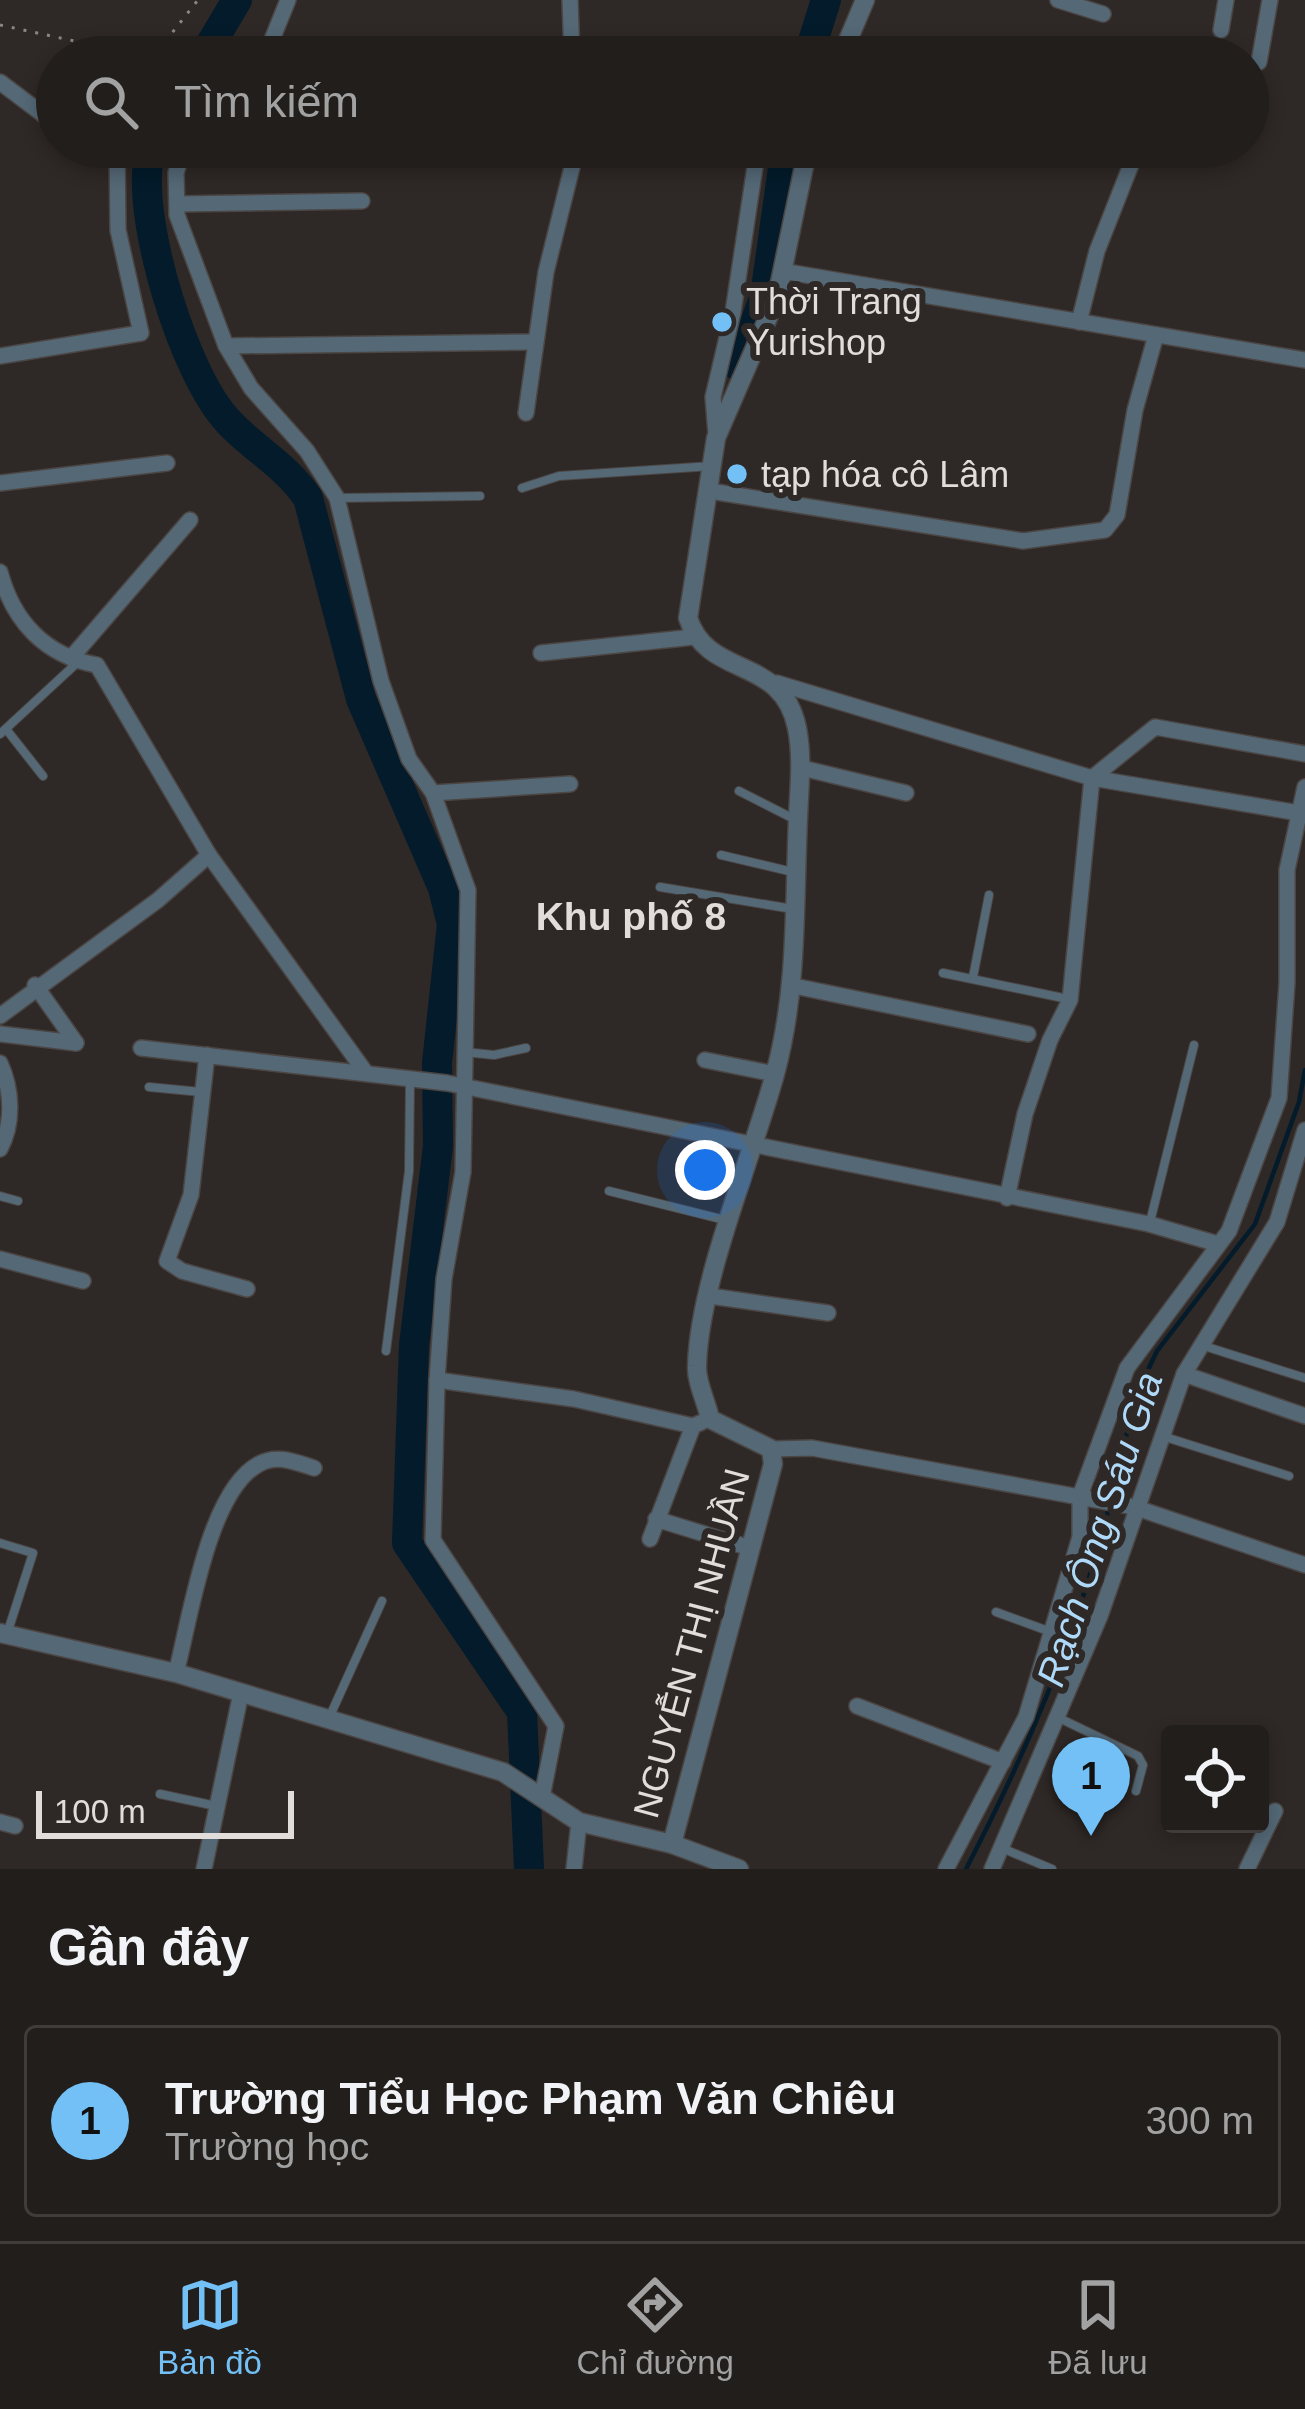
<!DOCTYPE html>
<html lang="vi">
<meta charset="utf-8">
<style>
body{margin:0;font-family:Arial,sans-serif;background:#2a2725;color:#f1f3f6}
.controls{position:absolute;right:36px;bottom:36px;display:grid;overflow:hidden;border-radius:12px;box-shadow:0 6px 18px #0003}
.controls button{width:108px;height:108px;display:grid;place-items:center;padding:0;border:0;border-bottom:3px solid #3f3c3b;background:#221e1c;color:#f1f3f6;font:60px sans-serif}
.scale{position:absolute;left:36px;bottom:30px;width:258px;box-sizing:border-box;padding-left:12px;border:6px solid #e1dddb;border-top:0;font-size:33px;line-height:42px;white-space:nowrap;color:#e1dddb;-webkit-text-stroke:9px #2e2826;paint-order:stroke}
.you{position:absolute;left:705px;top:1170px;width:42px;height:42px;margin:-30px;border:9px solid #fff;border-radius:50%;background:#1a73e8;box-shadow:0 0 0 18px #1a73e833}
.badge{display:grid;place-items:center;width:78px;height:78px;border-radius:50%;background:#73c0f6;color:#111;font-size:39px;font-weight:700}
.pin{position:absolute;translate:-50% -99px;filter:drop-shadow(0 3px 6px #0008)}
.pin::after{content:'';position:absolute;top:63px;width:42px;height:36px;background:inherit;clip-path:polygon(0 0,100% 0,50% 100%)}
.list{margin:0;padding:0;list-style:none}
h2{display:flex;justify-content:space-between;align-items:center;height:156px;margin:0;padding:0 48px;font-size:51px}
h2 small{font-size:39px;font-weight:400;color:#a2a2a3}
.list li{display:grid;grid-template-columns:78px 1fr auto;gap:36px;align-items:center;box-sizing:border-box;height:192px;margin:0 24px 24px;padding:0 24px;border:3px solid #3f3c3b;border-radius:12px}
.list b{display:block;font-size:45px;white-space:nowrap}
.list p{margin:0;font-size:39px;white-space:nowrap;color:#a2a2a3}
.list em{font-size:39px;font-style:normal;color:#a2a2a3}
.icon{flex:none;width:66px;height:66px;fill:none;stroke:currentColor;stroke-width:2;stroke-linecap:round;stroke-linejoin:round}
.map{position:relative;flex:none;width:1305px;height:1869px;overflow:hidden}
.search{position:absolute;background:#221e1c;box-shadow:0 6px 18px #0003;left:36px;right:36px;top:36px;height:132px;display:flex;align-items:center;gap:30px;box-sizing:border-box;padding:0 42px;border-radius:66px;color:#a2a2a3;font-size:45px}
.sheet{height:372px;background:#221e1c}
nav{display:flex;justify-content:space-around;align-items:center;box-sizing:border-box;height:168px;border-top:3px solid #3f3c3b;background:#221e1c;font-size:33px;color:#a2a2a3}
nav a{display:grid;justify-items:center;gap:6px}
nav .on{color:#73c0f6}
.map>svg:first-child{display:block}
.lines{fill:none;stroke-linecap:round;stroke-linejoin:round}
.stream{stroke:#031b2b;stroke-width:4.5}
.river{stroke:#031b2b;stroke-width:30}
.service-casing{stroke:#4b4543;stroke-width:10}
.minor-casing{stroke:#4b4543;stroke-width:18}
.tertiary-casing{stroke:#4b4543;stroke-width:21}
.path{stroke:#8b8684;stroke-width:3;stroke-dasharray:3 9;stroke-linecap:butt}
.service{stroke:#546876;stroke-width:8}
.minor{stroke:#546876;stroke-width:15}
.tertiary{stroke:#546876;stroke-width:18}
.poi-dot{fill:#73c0f6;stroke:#2e2826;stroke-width:4.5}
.labels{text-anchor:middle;stroke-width:12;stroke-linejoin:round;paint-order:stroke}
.poi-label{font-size:36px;fill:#e1dddb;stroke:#2e2826;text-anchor:start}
.street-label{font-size:36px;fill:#e1dddb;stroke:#2e2826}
.neighbourhood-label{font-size:39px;font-weight:bold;fill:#e1dddb;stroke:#2e2826}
.water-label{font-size:39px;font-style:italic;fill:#afd9f8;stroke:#2e2826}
</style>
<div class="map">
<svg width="1305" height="1869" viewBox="0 0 1305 1869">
<rect width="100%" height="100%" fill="#2e2826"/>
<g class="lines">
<g class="stream">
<polyline points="1111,1496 1137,1393 1157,1351 1255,1224 1299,1102 1305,1070"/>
<path d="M 966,1869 C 1026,1753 1077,1635 1109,1507"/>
</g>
<g class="river">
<polyline points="203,57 237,0"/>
<polyline points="808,57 826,0"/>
<path d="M 148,163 C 139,226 184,373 227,420 C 253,449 285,464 308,498 L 361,699 L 443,888 L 452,924 L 437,1063 L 438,1146 L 414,1345 L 407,1543 L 522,1712 L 529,1869"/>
<polyline points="739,367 765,296 786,147"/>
</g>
<defs>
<g id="service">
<polyline points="522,488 559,476 712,466"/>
<polyline points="338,498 480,496"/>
<polyline points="6,729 43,776"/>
<polyline points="0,734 78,662"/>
<polyline points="739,791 796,820"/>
<polyline points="721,855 797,873"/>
<polyline points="660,887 793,909"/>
<polyline points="943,973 1068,999"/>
<polyline points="973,977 989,895"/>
<polyline points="464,1052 494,1055 526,1048"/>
<polyline points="149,1087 201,1092"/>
<polyline points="609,1191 729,1221"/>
<polyline points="0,1196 18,1201"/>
<polyline points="1150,1222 1194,1045"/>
<polyline points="1201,1345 1305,1378"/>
<polyline points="386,1351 409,1171 410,1080"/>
<polyline points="1162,1436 1289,1476"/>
<polyline points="0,1543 33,1553 7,1634"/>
<polyline points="996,1612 1051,1632"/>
<polyline points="329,1718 382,1601"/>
<polyline points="1059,1718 1138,1756 1143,1765 1136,1791"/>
<polyline points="160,1794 216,1806"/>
<polyline points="1004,1849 1052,1869"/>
</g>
<g id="minor">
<polyline points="570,0 572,57"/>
<polyline points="1058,0 1103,14"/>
<polyline points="1221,30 1226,0"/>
<polyline points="265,57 288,0"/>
<polyline points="1259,62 1270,0"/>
<polyline points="0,82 57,125"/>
<polyline points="125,147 207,156 215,147"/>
<polyline points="182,153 176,173 177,215 226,346 251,388 307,451 337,498 381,681 409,759 433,793 468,890 463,1172 444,1279 437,1380 574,1399 693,1426"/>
<polyline points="177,204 362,201"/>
<polyline points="782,271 1305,360"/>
<polyline points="1079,322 1097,251 1138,147"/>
<polyline points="226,346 535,342"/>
<polyline points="0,356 141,333 118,230 117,147"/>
<polyline points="526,413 546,272 577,147"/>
<polyline points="716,434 713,397 733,312 758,147"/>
<polyline points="0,483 167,463"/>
<polyline points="710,491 1023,541 1105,530 1117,515 1135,410 1156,335"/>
<path d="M 0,572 C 13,621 45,656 97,665 L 209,855 L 366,1073"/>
<polyline points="541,653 694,637"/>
<polyline points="71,658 190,520"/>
<polyline points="777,683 1092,778 1299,813"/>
<polyline points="802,768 906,793"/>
<polyline points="433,793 570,784"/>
<polyline points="35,985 76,1043"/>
<polyline points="794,986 1028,1034"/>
<polyline points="0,1016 158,900 209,855"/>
<polyline points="0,1034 76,1043"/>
<polyline points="141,1048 447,1083 1149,1224 1218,1244"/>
<polyline points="207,1055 191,1195 167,1261 182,1271 247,1289"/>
<polyline points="705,1060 775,1074"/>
<path d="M 0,1063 C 12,1089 14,1123 0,1149"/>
<polyline points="1007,1198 1025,1114 1050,1040 1070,1000 1092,778 1155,727 1305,754"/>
<polyline points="0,1259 83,1281"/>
<polyline points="710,1296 828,1313"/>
<polyline points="1184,1374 1305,1416"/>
<polyline points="437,1380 433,1540 556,1726 542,1797"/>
<polyline points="771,1449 812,1448 1134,1507 1305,1565"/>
<polyline points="656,1519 750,1548"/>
<polyline points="650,1539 693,1426 702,1422"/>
<path d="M 176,1673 C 190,1620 208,1491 259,1464 C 277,1454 295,1462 314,1468"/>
<polyline points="857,1706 1003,1762"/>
<polyline points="0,1822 15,1826"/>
<polyline points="204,1869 241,1693"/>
<polyline points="574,1869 579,1822"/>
<polyline points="946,1869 1026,1717 1080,1537 1080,1496 1127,1368 1229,1231 1279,1098 1287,983 1287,870 1305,787"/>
<polyline points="992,1869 1100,1616 1184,1374 1277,1222 1305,1130"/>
<polyline points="1247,1869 1275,1811"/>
</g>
<g id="tertiary">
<polyline points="841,57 865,0"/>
<polyline points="0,1633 176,1673 503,1772 579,1822 672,1844 739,1869"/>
<path d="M 672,1844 L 773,1464 L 771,1449 L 710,1419 C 707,1403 696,1382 697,1366 C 699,1282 752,1158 775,1074 C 798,990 794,906 798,819 C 799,788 803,759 797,728 C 782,654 708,680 688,618 L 716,438 L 777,297 L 808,147"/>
</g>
</defs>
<use href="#service" class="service-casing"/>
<use href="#minor" class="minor-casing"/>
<use href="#tertiary" class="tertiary-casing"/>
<polyline class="path" points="0,25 121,51 168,38 198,0"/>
<use href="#service" class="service"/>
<use href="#minor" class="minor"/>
<use href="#tertiary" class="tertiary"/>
</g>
<g class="poi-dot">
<circle cx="722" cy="322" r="12"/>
<circle cx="737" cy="474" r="12"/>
</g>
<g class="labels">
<g class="poi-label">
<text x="746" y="314">Thời Trang<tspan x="746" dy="41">Yurishop</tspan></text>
<text x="761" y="487">tạp hóa cô Lâm</text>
</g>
<g class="street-label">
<text transform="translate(691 1643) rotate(-75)" y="13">NGUYỄN THỊ NHUẦN</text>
</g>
<g class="neighbourhood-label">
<text x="631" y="930">Khu phố 8</text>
</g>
<g class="water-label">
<text transform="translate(1099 1529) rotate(-72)" y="14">Rạch Ông Sáu Gia</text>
</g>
</g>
</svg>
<div class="controls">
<button><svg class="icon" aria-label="locate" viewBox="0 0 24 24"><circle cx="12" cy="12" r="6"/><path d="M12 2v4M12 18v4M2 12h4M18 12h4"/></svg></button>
</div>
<div class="scale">100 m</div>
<div class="you"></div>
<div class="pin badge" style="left:1091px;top:1836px">1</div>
<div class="search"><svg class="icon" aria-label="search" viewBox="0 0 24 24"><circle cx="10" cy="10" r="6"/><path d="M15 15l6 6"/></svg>Tìm kiếm</div>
</div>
<section class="sheet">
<h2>Gần đây<small></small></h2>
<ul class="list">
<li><span class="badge">1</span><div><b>Trường Tiểu Học Phạm Văn Chiêu</b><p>Trường học</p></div><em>300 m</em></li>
</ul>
</section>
<nav>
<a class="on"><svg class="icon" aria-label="map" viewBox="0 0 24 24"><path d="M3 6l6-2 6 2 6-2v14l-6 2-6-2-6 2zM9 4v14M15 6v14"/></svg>Bản đồ</a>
<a><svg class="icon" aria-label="directions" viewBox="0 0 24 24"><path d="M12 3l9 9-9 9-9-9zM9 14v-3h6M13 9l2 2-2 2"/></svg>Chỉ đường</a>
<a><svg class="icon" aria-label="saved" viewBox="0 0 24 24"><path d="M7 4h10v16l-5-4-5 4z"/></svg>Đã lưu</a>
</nav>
